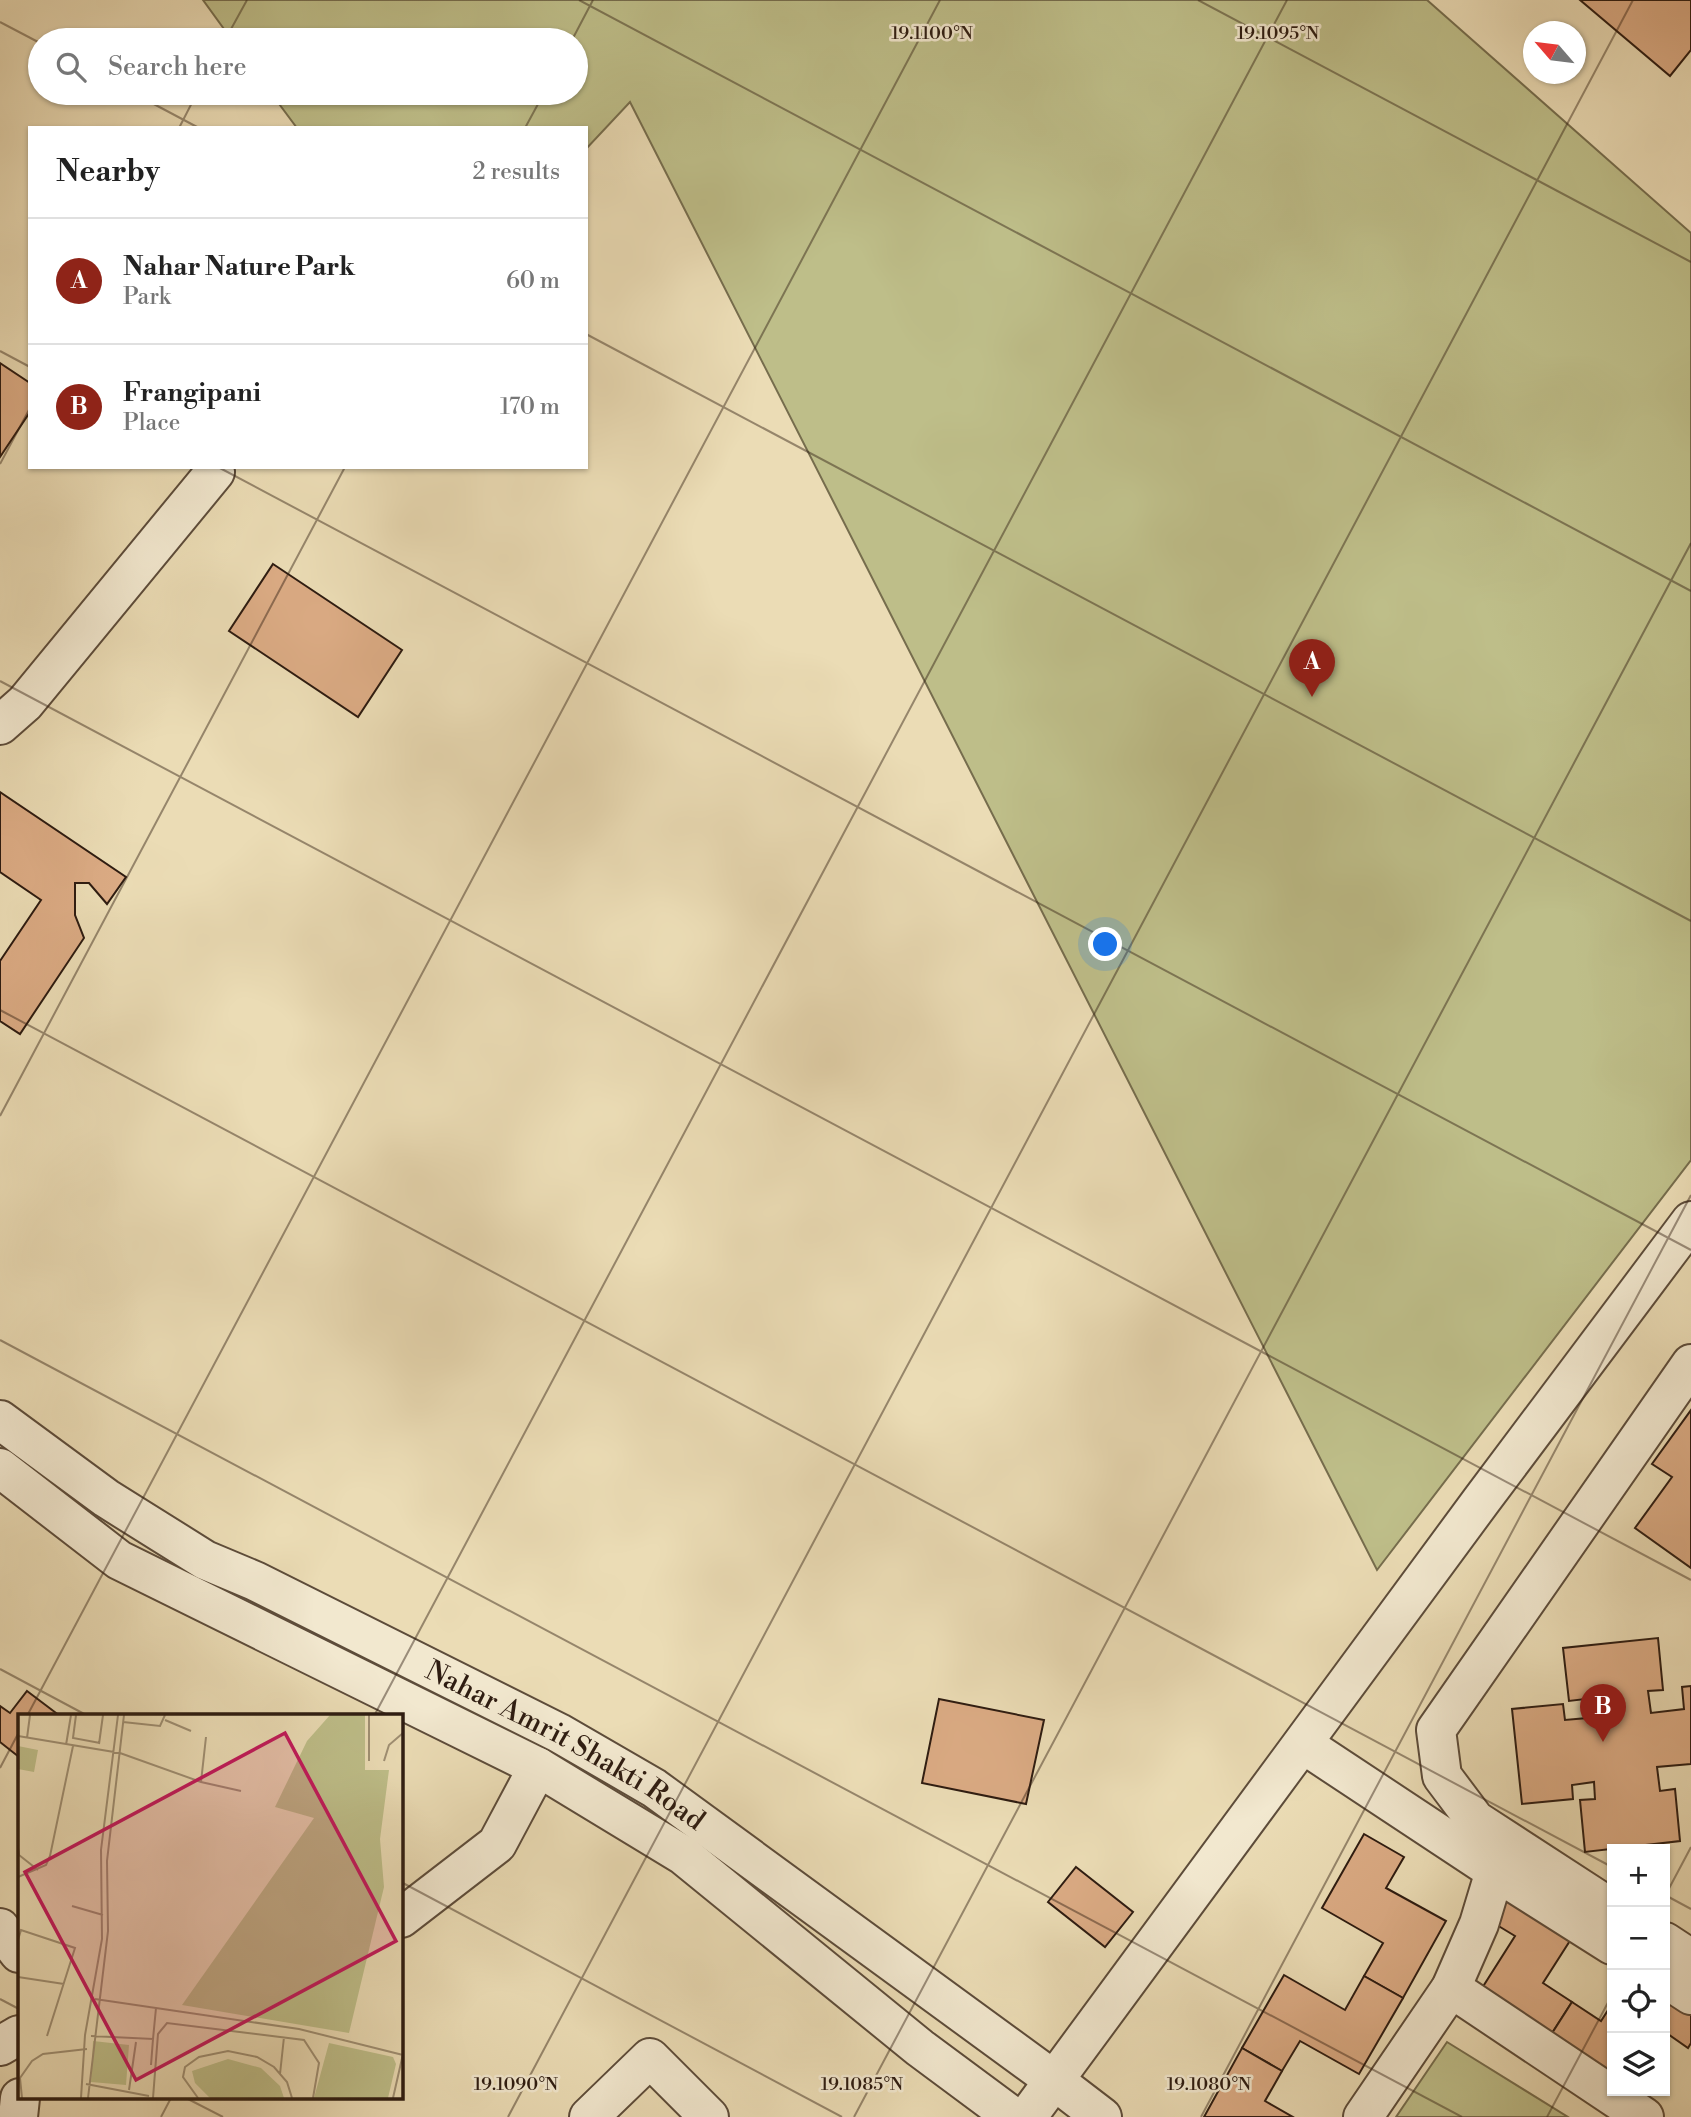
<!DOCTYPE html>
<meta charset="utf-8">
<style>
body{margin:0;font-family:"Libre Bodoni",serif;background:#f6f6f6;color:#222}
.controls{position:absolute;right:21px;bottom:21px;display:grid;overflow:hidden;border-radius:0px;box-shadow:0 2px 5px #0004}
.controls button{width:63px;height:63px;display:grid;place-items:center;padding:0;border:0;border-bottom:2px solid #e0e0e0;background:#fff;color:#222;font:35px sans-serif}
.compass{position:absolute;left:1523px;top:21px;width:63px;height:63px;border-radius:50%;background:#fff;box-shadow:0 2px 5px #0004;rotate:298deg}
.you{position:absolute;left:1106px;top:945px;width:24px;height:24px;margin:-18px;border:5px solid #fff;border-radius:50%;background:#1a73e8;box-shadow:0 0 0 10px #1a73e833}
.badge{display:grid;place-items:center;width:46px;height:46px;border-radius:50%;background:#8f2418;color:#fff;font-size:23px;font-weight:700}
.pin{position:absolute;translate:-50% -58px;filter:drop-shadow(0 2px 4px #0008)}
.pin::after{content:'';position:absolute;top:37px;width:24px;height:21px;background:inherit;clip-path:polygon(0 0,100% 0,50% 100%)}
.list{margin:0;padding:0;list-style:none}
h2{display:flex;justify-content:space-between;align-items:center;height:91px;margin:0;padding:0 28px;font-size:30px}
h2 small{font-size:23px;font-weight:400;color:#767676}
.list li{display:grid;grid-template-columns:46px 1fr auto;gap:21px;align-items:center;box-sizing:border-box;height:126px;padding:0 28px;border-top:2px solid #e0e0e0}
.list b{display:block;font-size:26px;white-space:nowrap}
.list p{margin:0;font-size:23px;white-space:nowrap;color:#767676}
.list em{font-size:23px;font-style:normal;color:#767676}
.icon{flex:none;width:38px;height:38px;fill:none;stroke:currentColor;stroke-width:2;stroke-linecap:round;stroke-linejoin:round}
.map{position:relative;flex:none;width:1691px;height:2117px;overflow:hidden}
.search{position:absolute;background:#fff;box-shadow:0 2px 5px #0004;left:28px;top:28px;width:560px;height:77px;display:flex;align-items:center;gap:18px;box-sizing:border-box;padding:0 24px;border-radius:38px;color:#767676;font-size:26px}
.panel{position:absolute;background:#fff;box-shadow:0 2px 5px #0004;left:28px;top:126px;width:560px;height:343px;border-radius:0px}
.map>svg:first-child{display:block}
.green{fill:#bebe89;stroke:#766d4d;stroke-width:2}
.building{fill:#dbab84;stroke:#2e1c11;stroke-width:2}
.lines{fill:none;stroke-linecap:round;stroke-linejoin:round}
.minor-casing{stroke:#5d4c3a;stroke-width:42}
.minor{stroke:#f2e8cf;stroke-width:38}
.ticks{fill:none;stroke:#2e1c11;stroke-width:2;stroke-opacity:0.45}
.labels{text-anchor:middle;stroke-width:5;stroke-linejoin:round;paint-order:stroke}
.street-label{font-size:28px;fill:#2e1c11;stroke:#f2e8cf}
.inset-road{fill:none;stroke:#9f8f73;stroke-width:2}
.view{fill:#c2185b;fill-opacity:0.15;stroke:#c2185b;stroke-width:3.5}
.inset-edge{fill:none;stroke:#2e1c11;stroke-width:3.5}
.ticks-label{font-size:18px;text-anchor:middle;fill:#2e1c11;stroke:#f2e8cf;stroke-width:5;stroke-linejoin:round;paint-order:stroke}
</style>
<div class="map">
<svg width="1691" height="2117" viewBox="0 0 1691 2117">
<rect width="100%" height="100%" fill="#ebdcb5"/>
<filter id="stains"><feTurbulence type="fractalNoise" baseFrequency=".00286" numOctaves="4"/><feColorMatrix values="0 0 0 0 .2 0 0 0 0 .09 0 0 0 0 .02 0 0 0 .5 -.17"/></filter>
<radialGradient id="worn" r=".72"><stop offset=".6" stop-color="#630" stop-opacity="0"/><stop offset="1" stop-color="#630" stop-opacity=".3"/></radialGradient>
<g class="green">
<polygon points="203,0 1427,0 1691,233 1691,1160 1377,1570 630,102 586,149 586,128 297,128 271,93 576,93 576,40 232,40"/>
<polygon points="1447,2042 1568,2117 1396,2117"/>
</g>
<g class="building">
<polygon points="1580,0 1691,0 1691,50 1670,76"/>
<polygon points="0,363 30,383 30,412 0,457"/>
<polygon points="273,564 402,650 358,717 229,631"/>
<polygon points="0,792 126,877 107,904 89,883 75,883 75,915 84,938 20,1034 0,1021 0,961 41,900 0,872"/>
<polygon points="1691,1410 1691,1568 1635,1528 1672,1477 1652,1464"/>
<polygon points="1658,1638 1663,1690 1648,1691 1651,1713 1684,1709 1682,1687 1691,1686 1691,1764 1657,1767 1660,1791 1675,1789 1680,1841 1585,1852 1580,1800 1595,1799 1594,1782 1572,1785 1573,1799 1522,1804 1512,1709 1563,1704 1565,1720 1587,1718 1585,1699 1569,1701 1563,1648"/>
<polygon points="27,1691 60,1716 19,1716 19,1757 0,1742 0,1706 10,1713"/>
<polygon points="939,1699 1044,1720 1026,1804 922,1783"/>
<polygon points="1364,1834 1404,1857 1386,1888 1446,1921 1403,1998 1364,1976 1383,1943 1322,1908"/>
<polygon points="1076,1867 1133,1912 1105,1947 1048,1902"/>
<polygon points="1505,1878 1580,1925 1543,1983 1572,2002 1547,2041 1477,1996 1515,1936 1482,1916"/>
<polygon points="1284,1975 1345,2010 1364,1976 1403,1998 1359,2074 1300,2041 1282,2071 1242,2048"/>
<polygon points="1665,1979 1691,1996 1691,2043 1688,2048 1665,2032"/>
<polygon points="1572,2002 1601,2021 1612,2004 1612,2082 1547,2041"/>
<polygon points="1242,2048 1282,2071 1265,2101 1293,2117 1204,2117"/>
</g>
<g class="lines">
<defs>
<g id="minor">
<polyline points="0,725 25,703 215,472"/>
<path id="s1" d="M 0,1420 L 106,1498 L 205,1560 L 255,1581 L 559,1733 L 654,1788 L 1055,2081 L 1102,2117"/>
<polyline points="0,1468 119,1560 538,1767 683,1855 920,2048 1013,2117"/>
<polyline points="1303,1744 1495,1871 1479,1924 1451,1988 1363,2117"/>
<polyline points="1495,1871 1612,1945"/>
<polyline points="1612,1909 1475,1820 1442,1776 1436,1730 1691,1364"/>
<polyline points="401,1918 497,1844 538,1767"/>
<polyline points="0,1928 19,1953"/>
<polyline points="1665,1942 1691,1959"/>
<polyline points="1665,1978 1691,1995"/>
<polyline points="1451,1988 1644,2117"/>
<polyline points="0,2046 19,2035"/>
<polyline points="18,2117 20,2098"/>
<polyline points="589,2117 650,2058 709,2117"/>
<polyline points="1027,2117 1481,1501 1691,1221"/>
</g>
</defs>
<use href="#minor" class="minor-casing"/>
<use href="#minor" class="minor"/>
</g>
<path class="ticks" d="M 579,0 L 1691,591M 1198,0 L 1691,262M 0,22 L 40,43M 225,40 L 247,0M 572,40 L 593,0M 133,93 L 199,128M 179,128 L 197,93M 525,128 L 544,93M 586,334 L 1691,921M 0,351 L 30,367M 0,464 L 30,408M 218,467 L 1691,1250M 0,681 L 1691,1580M 0,1010 L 1612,1867M 0,1116 L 345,467M 0,1340 L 1462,2117M 0,1669 L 88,1716M 27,1716 L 940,0M 374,1716 L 1287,0M 0,1768 L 19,1732M 401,1882 L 842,2117M 1665,1895 L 1691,1909M 1665,1896 L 1691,1847M 0,1999 L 19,2009M 186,2098 L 223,2117M 161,2117 L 171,2098M 508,2117 L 1633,0M 854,2117 L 1691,543M 1201,2117 L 1691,1195M 1547,2117 L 1612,1995"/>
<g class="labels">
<g class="street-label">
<text dy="10" stroke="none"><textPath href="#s1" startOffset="654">Nahar Amrit Shakti Road</textPath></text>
</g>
</g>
<g transform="translate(18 1714)">
<rect width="385" height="385" fill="#ebdcb5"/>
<path d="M 312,1 L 347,1 L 347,56 L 371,56 L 362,125 L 366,173 L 331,319 L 164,291 L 296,104 L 257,93 L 289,27 ZM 0,32 L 20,36 L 16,58 L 0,55 ZM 75,327 L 111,331 L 108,371 L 73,368 ZM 311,329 L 375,343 L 378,350 L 370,384 L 296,384 ZM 210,345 L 243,354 L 262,372 L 266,384 L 192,384 L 177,369 L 174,357 Z" fill="#bebe89"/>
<path class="inset-road" d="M 58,1 L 55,24 L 82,29M 351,1 L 351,47M 147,6 L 173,17M 105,8 L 142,12 L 147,1M 0,22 L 102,39 L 183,68 L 223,77M 9,24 L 12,1M 81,30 L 85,1M 48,31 L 53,1M 366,47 L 371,31 L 385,19M 183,68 L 188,23M 0,134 L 1,141 L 20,156M 0,163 L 28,151 L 32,142 L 55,32M 54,192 L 85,201M 0,226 L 3,216 L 57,234 L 29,322M 0,263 L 46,270M 77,285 L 281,315 L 385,341M 73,322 L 135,325 L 138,294M 133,351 L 135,325M 262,360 L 266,323M 68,370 L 131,382M 111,376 L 118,328M 4,384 L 2,364 L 14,347 L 25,340 L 69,335M 63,384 L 67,321 L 84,225 L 83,136 L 100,1M 70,384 L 90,217 L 89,147 L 106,1M 135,384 L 140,320 L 149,309 L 286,326 L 301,349 L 295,384M 180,384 L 165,363 L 167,353 L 181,343 L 210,337 L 239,343 L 256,353 L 269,368 L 274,384M 375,384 L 385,340"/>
<path class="view" d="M 267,19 L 378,227 L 118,366 L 7,158 Z"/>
<rect width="385" height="385" class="inset-edge"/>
</g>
<g class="ticks-label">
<text x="932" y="39">19.1100°N</text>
<text x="1278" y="39">19.1095°N</text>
<text x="516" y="2090">19.1090°N</text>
<text x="862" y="2090">19.1085°N</text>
<text x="1209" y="2090">19.1080°N</text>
</g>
<rect width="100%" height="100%" filter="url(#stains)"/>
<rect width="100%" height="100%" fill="url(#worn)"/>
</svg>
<div class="controls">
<button>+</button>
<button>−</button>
<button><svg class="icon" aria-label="locate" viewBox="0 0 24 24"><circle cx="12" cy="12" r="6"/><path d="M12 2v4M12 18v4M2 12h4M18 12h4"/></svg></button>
<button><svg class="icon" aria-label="layers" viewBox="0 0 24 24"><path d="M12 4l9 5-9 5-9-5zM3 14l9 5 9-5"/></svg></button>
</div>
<svg class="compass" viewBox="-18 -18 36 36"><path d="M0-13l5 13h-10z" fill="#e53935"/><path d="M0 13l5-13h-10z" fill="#767676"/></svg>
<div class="you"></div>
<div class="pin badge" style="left:1312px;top:697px">A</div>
<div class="pin badge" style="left:1603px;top:1742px">B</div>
<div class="search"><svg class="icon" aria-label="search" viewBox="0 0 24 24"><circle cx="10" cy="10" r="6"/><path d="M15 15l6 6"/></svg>Search here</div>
<section class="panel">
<h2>Nearby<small>2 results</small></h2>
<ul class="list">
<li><span class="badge">A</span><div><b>Nahar Nature Park</b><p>Park</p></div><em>60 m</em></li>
<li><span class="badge">B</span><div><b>Frangipani</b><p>Place</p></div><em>170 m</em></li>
</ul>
</section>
</div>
